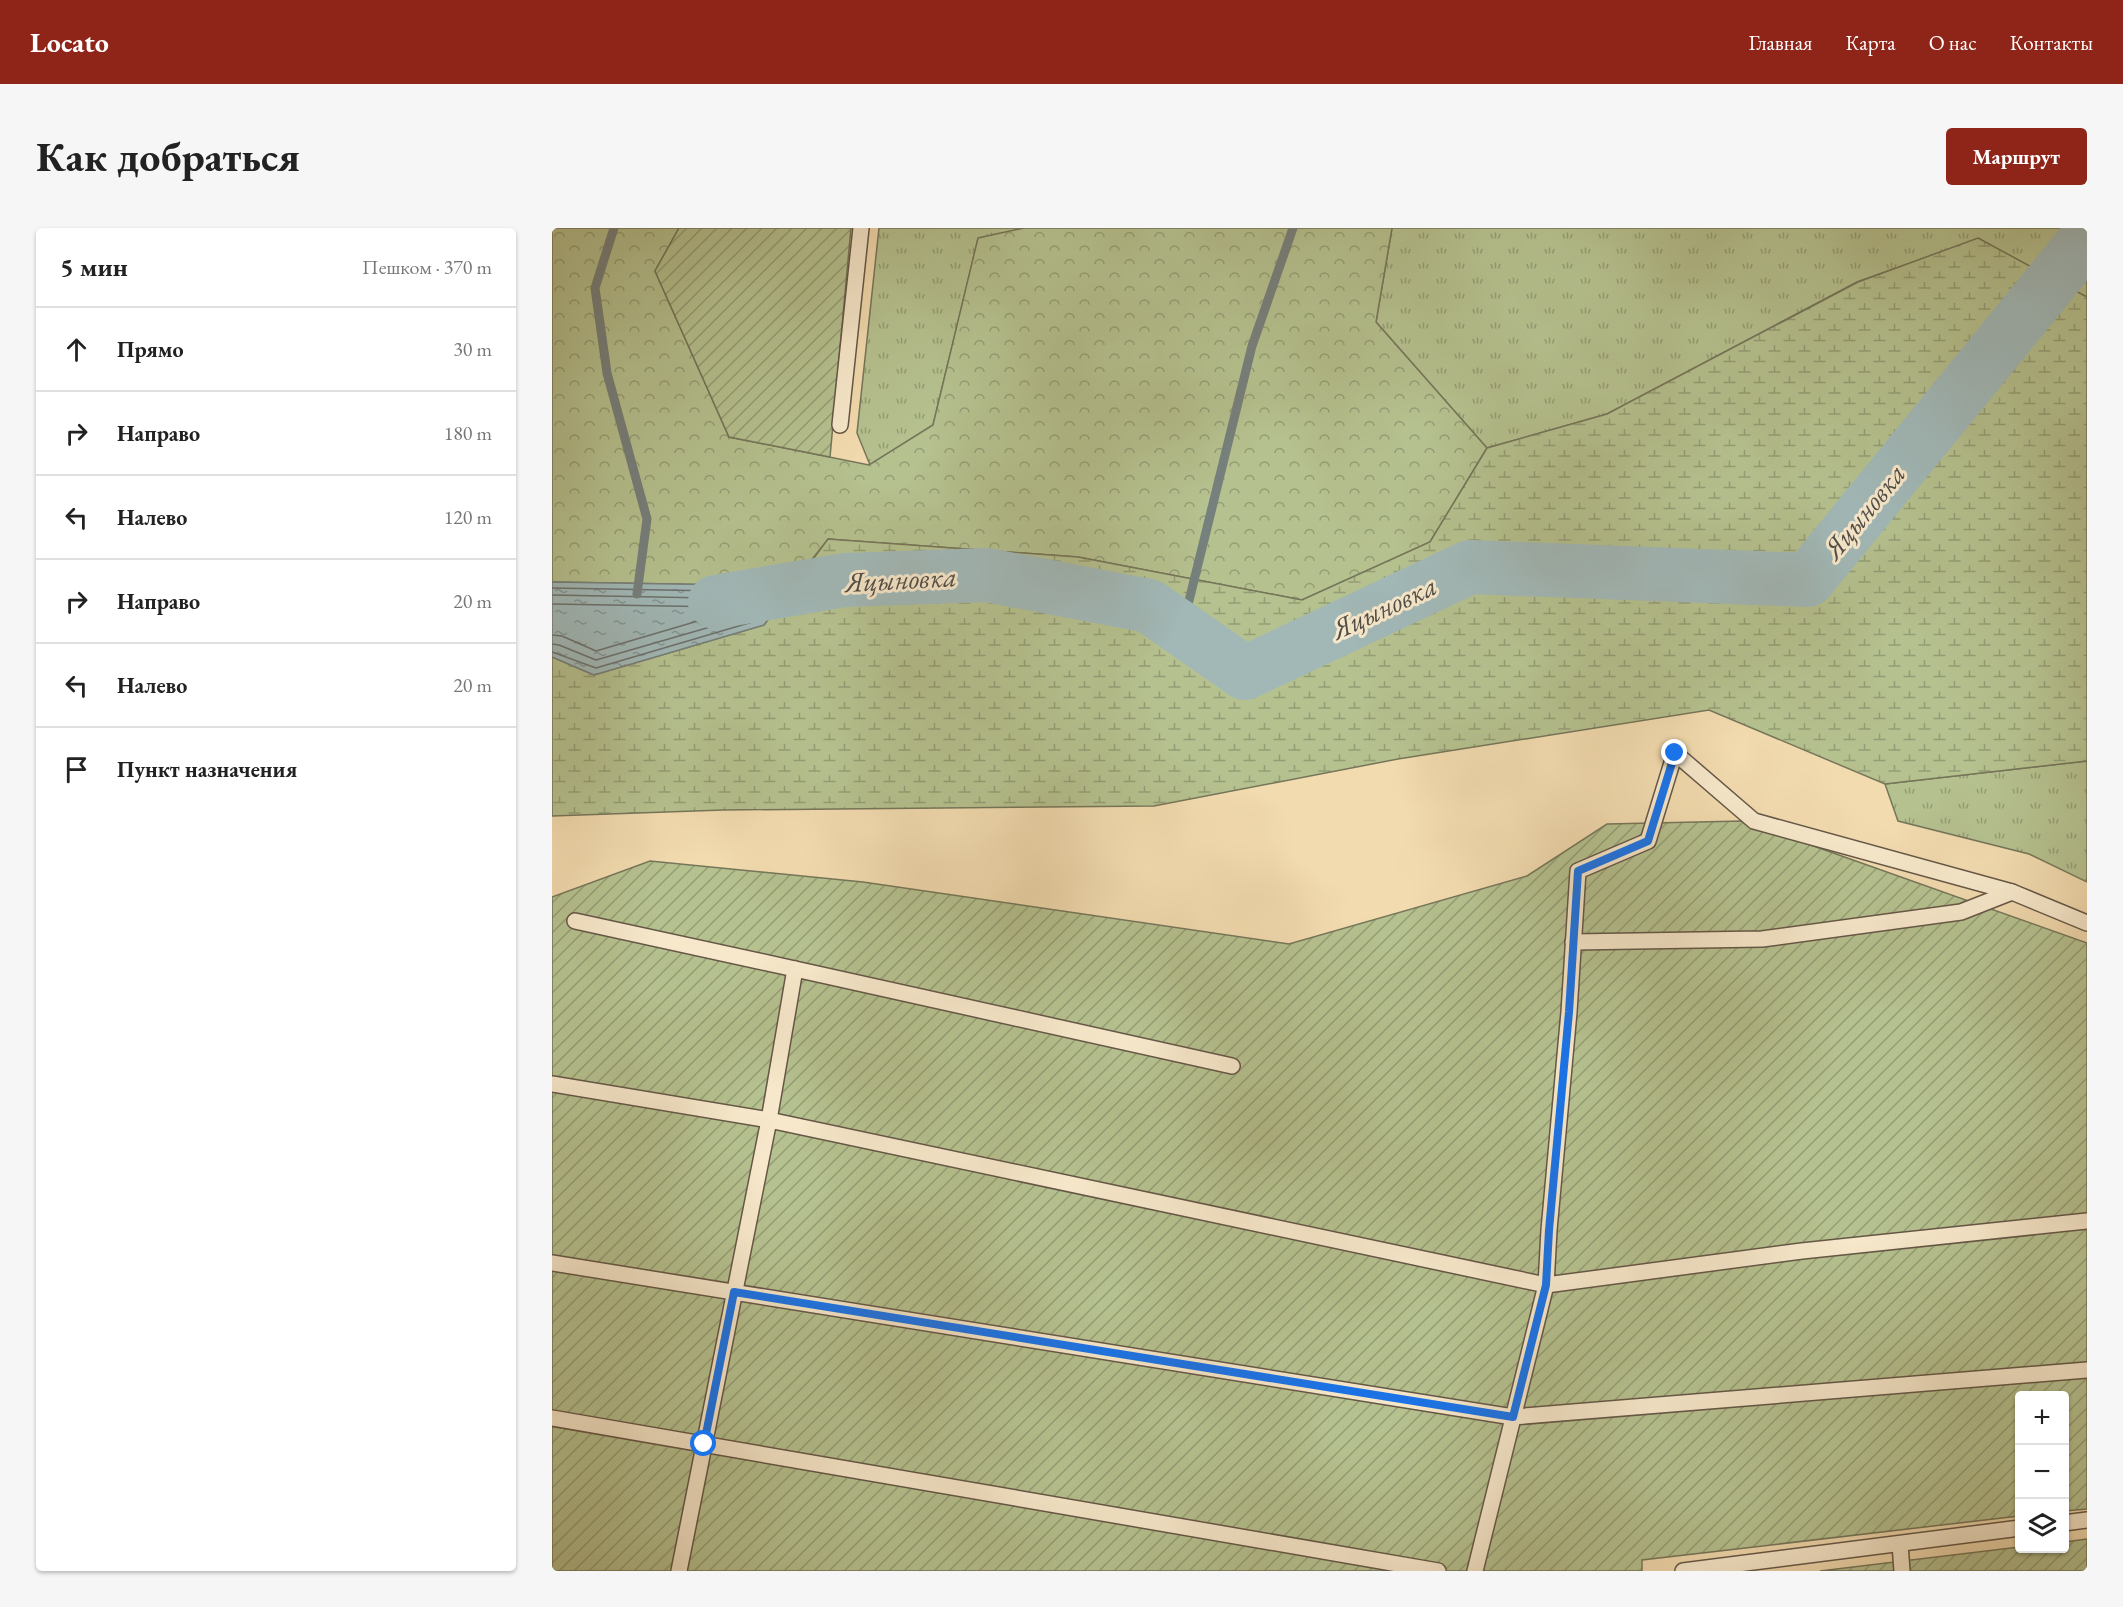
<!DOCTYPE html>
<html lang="ru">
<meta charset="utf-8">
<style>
body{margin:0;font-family:"EB Garamond",serif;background:#f6f6f6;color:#222}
.controls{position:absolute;right:18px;bottom:18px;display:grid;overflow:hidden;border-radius:6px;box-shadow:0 2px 4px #0004}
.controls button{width:54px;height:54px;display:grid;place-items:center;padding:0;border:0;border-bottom:2px solid #e0e0e0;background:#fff;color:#222;font:30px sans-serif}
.stop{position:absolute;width:18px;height:18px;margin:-14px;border:4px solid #1a73e8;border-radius:50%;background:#fff}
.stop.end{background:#1a73e8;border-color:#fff;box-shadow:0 2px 6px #0008}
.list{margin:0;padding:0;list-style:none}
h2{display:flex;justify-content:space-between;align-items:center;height:78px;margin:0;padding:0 24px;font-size:26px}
h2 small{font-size:20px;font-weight:400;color:#767676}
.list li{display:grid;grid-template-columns:39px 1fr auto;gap:18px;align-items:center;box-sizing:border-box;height:84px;padding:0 24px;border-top:2px solid #e0e0e0}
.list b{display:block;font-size:22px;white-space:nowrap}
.list em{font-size:20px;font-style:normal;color:#767676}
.icon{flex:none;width:33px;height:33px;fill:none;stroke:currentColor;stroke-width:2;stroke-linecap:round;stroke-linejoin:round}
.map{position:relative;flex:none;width:1535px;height:1343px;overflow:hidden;border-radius:6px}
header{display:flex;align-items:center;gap:36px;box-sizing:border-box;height:84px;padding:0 30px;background:#8f2418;color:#fff}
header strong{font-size:28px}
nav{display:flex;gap:33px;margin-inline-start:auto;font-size:21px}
.intro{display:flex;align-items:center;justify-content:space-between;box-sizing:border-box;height:144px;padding:0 36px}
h1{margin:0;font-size:42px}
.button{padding:15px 27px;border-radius:6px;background:#8f2418;color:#fff;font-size:21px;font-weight:700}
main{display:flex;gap:36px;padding:0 36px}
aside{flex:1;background:#fff;border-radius:6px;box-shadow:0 2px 4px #0004}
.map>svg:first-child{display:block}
.grass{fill:url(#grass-tufts);stroke:#76765a;stroke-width:1.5}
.forest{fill:url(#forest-crowns);stroke:#76765a;stroke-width:1.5}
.wetland{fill:url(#wetland-marsh);stroke:#76765a;stroke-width:1.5}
.garden{fill:url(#garden-furrows);stroke:#76765a;stroke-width:1.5}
.water{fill:url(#water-ripples);stroke:#76807c;stroke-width:1.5}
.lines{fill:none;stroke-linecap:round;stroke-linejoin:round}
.shore{stroke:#6c726e;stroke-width:1.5}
.stream{stroke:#76807c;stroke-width:9}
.river{stroke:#a1b8b7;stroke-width:54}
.service-casing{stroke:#655747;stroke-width:18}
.service{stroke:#f7e8cb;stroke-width:15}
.route{stroke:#1a73e8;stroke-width:8}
.labels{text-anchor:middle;stroke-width:6;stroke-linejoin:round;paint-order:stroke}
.water-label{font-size:28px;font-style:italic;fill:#514e49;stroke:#f7e8cb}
</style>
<header>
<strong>Locato</strong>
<nav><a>Главная</a><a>Карта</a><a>О нас</a><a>Контакты</a></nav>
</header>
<div class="intro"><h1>Как добраться</h1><a class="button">Маршрут</a></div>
<main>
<aside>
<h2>5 мин<small>Пешком · 370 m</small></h2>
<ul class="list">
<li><svg class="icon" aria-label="ahead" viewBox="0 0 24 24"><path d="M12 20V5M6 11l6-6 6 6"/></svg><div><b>Прямо</b></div><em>30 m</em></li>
<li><svg class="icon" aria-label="right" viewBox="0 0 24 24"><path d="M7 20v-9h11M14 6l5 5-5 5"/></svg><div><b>Направо</b></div><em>180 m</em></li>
<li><svg class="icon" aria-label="left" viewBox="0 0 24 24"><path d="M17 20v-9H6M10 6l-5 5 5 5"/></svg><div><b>Налево</b></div><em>120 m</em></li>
<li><svg class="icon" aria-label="right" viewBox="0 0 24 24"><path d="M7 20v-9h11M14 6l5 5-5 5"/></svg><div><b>Направо</b></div><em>20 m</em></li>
<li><svg class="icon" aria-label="left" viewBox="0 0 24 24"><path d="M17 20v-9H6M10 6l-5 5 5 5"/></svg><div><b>Налево</b></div><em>20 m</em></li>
<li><svg class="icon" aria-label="arrive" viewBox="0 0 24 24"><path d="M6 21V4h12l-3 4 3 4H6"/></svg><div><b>Пункт назначения</b></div></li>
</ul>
</aside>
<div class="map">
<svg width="1535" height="1343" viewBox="0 0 1535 1343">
<defs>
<pattern id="grass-tufts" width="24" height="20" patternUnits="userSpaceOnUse" patternTransform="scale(1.5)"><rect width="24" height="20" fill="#b5c18f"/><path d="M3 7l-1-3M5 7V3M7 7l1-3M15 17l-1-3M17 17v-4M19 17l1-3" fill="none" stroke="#949d75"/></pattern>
<pattern id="forest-crowns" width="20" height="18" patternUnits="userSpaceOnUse" patternTransform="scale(1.5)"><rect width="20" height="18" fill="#b5c18f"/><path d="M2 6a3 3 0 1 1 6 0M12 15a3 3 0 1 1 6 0" fill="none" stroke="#949d75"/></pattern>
<pattern id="wetland-marsh" width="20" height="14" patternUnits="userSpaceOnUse" patternTransform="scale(1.5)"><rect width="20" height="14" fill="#b5c18f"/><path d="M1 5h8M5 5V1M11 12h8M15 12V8" fill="none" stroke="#949d75"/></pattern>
<pattern id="garden-furrows" width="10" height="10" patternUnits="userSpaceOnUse" patternTransform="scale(1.5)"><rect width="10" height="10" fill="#b5c18f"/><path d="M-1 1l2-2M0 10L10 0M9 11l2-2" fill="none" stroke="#949d75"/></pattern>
<pattern id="water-ripples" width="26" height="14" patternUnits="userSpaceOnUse" patternTransform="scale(1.5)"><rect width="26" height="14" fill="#a1b8b7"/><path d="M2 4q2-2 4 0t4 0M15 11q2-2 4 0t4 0" fill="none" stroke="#849695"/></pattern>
</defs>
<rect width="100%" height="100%" fill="#f2dbaf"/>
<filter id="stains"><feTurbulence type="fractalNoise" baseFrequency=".00333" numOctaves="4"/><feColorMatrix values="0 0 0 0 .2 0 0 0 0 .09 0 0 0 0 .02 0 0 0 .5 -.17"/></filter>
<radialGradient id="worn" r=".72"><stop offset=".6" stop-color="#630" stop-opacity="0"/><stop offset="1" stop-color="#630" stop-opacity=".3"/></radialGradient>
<g class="grass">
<polygon points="327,0 472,0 426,11 381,197 318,237 305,205"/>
<polygon points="840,0 1535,0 1535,69 1426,11 1305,54 1055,186 935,220 824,94"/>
<polygon points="1535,533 1535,654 1477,626 1346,593 1333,556"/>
</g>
<polygon class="forest" points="0,0 127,0 103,43 177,209 317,237 381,197 426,10 472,0 840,0 824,94 935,220 878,314 750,372 526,329 276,311 239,358 0,354"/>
<polygon class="wetland" points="1426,10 1535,69 1535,533 1333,556 1157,482 846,531 602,578 171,582 0,588 0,429 42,447 212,397 276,311 526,329 750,372 878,314 935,220 1055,186 1306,54"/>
<g class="garden">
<polygon points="127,0 299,0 278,229 177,209 103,43"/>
<polygon points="1191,593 1535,715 1535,1281 1513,1283 1512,1168 1468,1168 1467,1288 1090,1332 1090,1343 0,1343 0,669 98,633 311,654 737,716 975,648 1055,596"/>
<polygon points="1535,1311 1535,1343 1268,1343 1467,1319 1468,1320 1512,1320 1513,1314"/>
</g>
<polygon class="water" points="0,354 239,358 212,397 42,447 0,429"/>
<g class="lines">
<g class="shore">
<polyline points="0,360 222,364 225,367 207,392 44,440 0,424"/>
<polyline points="0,367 208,371 211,374 203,386 44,432 7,417 0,416"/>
<polyline points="0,376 172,379 175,382 173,385 44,423 10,408 0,407"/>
</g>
<g class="stream">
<polyline points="62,0 43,60 55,145 95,291 85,366"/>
<polyline points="630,401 700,118 741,0"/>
</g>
<polyline class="river" points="163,374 293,352 435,347 597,378 693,445 918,339 1256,352 1535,10"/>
<defs>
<g id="service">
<polyline points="288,197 309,0"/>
<polyline points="23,693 243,741"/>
<polyline points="1535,695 1460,664 1202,593 1123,525 1096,613 1026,643 1017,784 997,1002 994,1057 1250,1023 1535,993"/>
<polyline points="1021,714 1210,711 1409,684 1460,664"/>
<polyline points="0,856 217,892 243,741 680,838"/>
<polyline points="0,1035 961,1189 1535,1142"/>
<polyline points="0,1190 886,1343"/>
<polyline points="1512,1295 1535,1292"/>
<polyline points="1348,1316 1350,1343"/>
<polyline points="127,1343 217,892 994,1057 923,1343"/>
<polyline points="1131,1343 1468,1300"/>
</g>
</defs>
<use href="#service" class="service-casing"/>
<use href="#service" class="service"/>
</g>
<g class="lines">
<polyline class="route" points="152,1216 182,1064 961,1189 994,1057 997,1002 1017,784 1026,643 1096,613 1123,525"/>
</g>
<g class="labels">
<g class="water-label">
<text transform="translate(1312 283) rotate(-51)" y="10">Яцыновка</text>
<text transform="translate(349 351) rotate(-3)" y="10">Яцыновка</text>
<text transform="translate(832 379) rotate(-25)" y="10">Яцыновка</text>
</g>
</g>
<rect width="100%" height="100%" filter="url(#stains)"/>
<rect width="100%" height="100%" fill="url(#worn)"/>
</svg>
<div class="controls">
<button>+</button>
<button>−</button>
<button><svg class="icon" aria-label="layers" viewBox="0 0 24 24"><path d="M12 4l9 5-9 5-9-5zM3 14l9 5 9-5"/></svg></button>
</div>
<div class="stop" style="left:152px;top:1216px"></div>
<div class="stop end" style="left:1123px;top:525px"></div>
</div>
</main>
